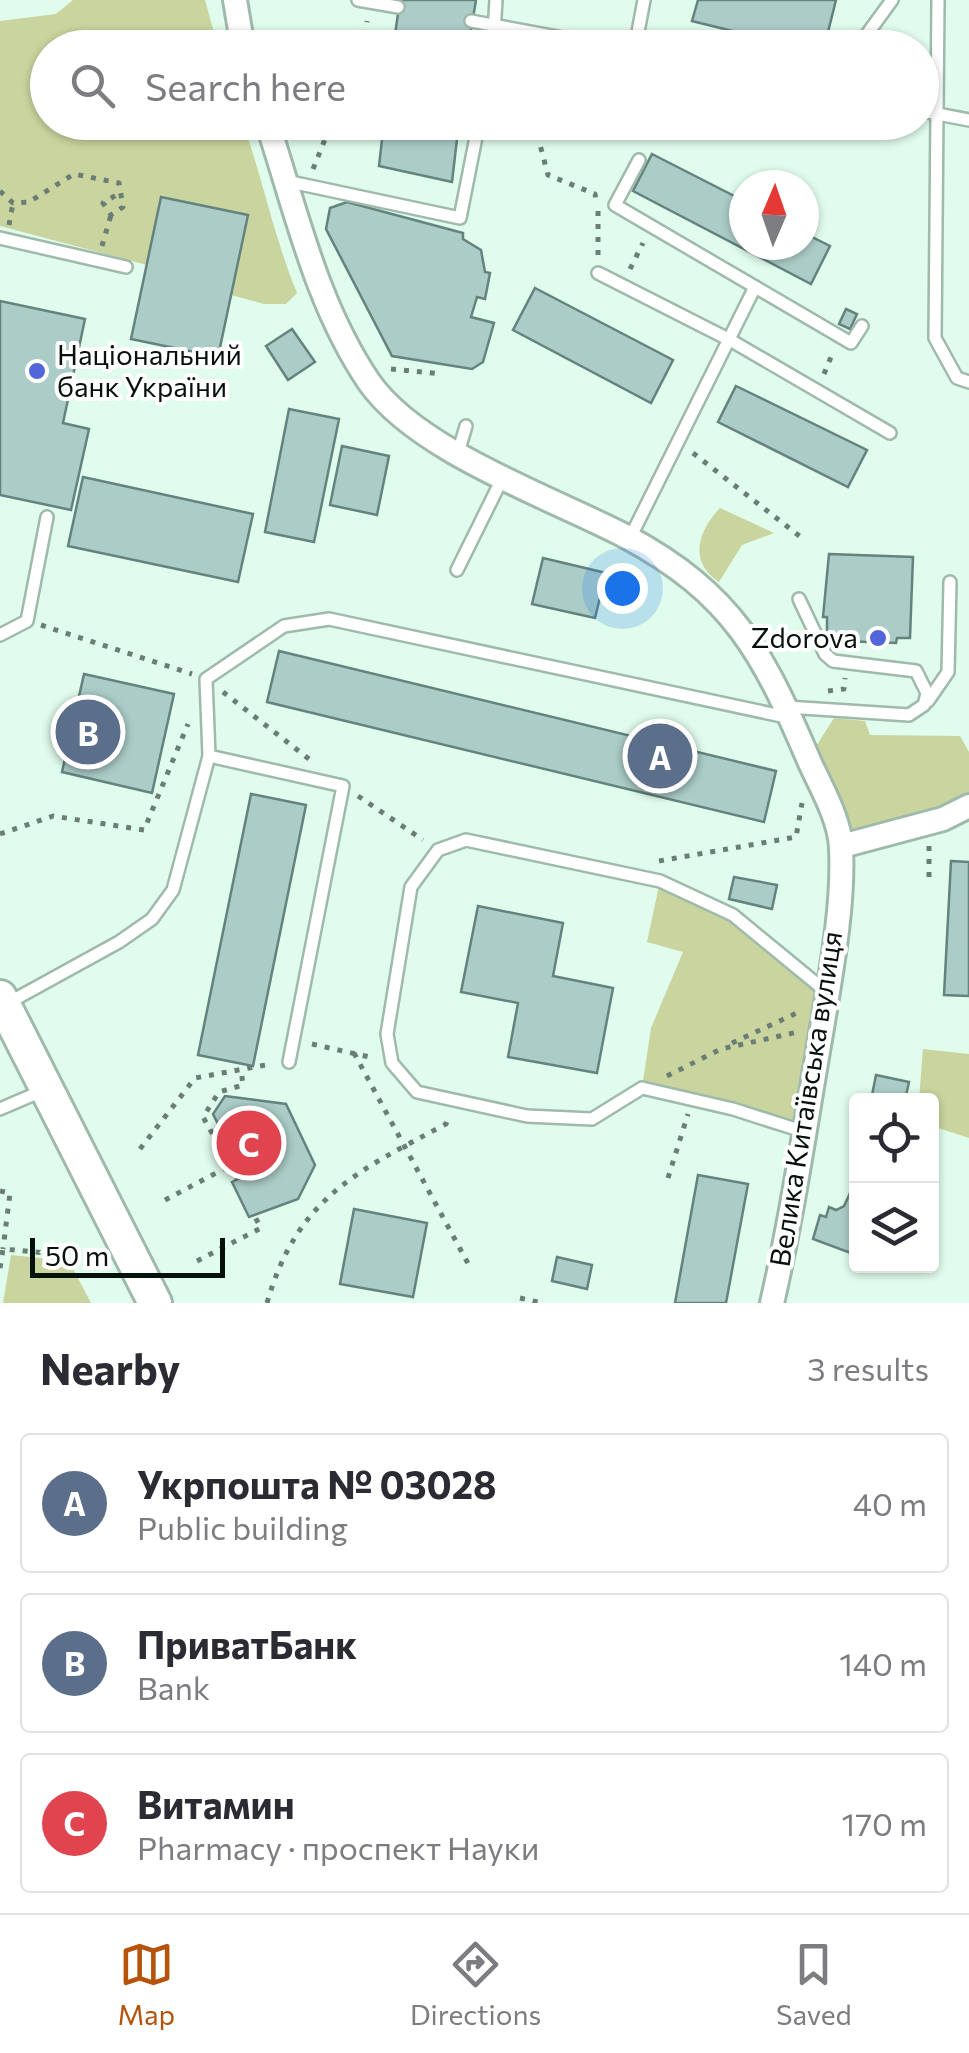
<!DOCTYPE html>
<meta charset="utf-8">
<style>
body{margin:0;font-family:Commissioner,sans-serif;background:#f7f7f7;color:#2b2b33}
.controls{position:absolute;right:30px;bottom:30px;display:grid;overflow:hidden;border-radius:10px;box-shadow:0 2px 8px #0004}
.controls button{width:90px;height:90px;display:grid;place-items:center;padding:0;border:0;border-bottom:2px solid #e1e1e2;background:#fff;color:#2b2b33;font:50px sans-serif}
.compass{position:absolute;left:729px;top:170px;width:90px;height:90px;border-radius:50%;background:#fff;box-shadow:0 2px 8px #0004;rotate:2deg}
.scale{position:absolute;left:30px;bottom:25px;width:195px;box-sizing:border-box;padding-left:10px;border:5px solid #07110c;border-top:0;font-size:28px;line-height:35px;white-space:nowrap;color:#07110c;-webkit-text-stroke:8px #fff;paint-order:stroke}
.you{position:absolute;left:622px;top:588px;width:35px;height:35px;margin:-25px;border:8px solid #fff;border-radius:50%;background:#1a73e8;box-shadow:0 0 0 15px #1a73e833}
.badge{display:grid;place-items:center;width:65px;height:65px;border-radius:50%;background:#b45309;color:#fff;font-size:32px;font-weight:700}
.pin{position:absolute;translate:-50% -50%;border:5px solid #fff;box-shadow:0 2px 10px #0006}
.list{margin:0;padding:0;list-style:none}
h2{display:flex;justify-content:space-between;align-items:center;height:130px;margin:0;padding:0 40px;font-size:42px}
h2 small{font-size:32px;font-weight:400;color:#7c7c81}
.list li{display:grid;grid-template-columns:65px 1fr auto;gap:30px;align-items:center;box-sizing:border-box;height:140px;margin:0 20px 20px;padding:0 20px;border:2px solid #e1e1e2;border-radius:10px}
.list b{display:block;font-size:38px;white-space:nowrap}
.list p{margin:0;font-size:32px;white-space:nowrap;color:#7c7c81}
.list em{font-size:32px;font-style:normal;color:#7c7c81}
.icon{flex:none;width:55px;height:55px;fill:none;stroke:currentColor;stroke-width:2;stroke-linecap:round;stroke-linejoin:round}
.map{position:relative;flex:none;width:969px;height:1303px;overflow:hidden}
.search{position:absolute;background:#fff;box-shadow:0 2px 8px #0004;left:30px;right:30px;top:30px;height:110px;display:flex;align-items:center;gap:25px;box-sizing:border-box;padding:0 35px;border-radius:55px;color:#7c7c81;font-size:38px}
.sheet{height:610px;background:#fff}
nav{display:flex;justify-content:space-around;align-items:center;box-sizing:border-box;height:140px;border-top:2px solid #e1e1e2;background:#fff;font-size:28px;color:#7c7c81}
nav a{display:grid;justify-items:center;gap:5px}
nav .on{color:#b45309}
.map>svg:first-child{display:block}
.green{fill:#c9d49e}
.building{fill:#accdc7;stroke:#64837e;stroke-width:2.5}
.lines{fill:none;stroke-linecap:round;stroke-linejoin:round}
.lane-casing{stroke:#9fbaab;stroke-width:16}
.street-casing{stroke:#9fbaab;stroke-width:28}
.secondary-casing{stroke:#9fbaab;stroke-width:38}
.path{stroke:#6b7e74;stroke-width:5;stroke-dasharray:5 8;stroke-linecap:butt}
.lane{stroke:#fff;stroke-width:11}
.street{stroke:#fff;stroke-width:22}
.secondary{stroke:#fff;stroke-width:32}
.poi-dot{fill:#5265db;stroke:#fff;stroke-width:4}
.labels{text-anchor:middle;stroke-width:8;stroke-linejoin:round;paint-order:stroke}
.poi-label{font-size:28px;fill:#07110c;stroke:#fff;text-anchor:start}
.street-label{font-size:28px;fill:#07110c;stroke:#fff}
</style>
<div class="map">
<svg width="969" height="1303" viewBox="0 0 969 1303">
<rect width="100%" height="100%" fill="#e0fced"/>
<g class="green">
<path d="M 73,0 L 205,0 L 218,47 L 48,48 L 48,122 L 243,123 C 263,180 274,237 297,293 L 286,304 L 264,304 L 231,295 L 161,198 L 147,265 L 0,226 L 0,21 L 56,14 Z"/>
<path d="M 720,508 L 774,533 L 742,545 L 719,582 C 688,562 698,531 720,508 Z"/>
<polygon points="834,718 865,721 870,735 960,736 969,752 969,806 842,846 808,759"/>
<polygon points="660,881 733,915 829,994 806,1133 642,1088 651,1028 683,952 647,942"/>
<polygon points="923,1049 969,1054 969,1138 932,1126 932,1100 919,1100"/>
<polygon points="11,1255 69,1261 91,1303 3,1303"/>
</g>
<g class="building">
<polygon points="400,0 476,0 468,48 393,48"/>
<polygon points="698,0 836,0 824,48 802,48 692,21"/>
<polygon points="384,122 459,122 452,182 379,166"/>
<polygon points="652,154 744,201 744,245 804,245 804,233 830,246 811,284 633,191"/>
<polygon points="161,197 248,215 218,357 131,339"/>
<polygon points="347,202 463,233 463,239 481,250 485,272 490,273 485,299 477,297 471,317 494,323 483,362 472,369 392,356 326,229 330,208"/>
<polygon points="535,288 673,360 651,403 513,330"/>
<polygon points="0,301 85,319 63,423 89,429 71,510 0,495"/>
<polygon points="846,309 857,314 850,329 839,324"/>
<polygon points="292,329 315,362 288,380 266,346"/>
<polygon points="736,386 867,450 848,487 718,422"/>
<polygon points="289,409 339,419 314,542 265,532"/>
<polygon points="342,446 389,456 377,515 330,505"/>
<polygon points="83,477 253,514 238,582 68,546"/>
<polygon points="829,554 913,557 910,638 897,638 896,643 841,641 841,636 827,635 827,617 823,617"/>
<polygon points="543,558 606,573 595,618 532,604"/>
<polygon points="279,651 776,771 764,822 267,702"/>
<polygon points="84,674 174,694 152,793 62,772"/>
<polygon points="251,794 306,805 253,1066 198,1055"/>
<polygon points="951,861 969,862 969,996 944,995"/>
<polygon points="734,877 777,885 772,909 729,899"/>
<polygon points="478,906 563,923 553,976 613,988 597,1073 508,1057 518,1003 461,992"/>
<polygon points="876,1075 909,1082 905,1100 871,1100"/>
<polygon points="225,1096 286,1104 315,1165 298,1199 249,1217 232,1182 244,1176 213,1114"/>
<polygon points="698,1175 748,1184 726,1303 675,1303"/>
<polygon points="851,1191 856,1193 856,1255 813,1239 820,1215 826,1217 829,1207 836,1210 844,1206"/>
<polygon points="354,1209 427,1223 413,1297 340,1284"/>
<polygon points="557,1257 592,1265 587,1289 552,1281"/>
</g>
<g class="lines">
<defs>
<g id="lane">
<polyline points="358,0 398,7"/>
<polyline points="938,0 935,338 957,378 969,382"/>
<polyline points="471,21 617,48"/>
<polyline points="493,48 496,0"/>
<polyline points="635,48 644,0"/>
<polyline points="857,48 892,0"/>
<polyline points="922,111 969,120"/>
<polyline points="639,160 615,205 851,343 862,326"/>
<polyline points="286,181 460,218 479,122"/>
<polyline points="0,238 126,267"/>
<polyline points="598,273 730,340 890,433"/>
<polyline points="458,453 466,426"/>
<polyline points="630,538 755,287"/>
<polyline points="457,570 503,477"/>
<polyline points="0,635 27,621 47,517"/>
<polyline points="928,701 948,672 950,582"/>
<polyline points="787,707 909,715 924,705 927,693 916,671 833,661 825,654 799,599"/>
<polyline points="209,756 343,786 289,1062"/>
<polyline points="8,1003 119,942 152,919 173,890 209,756 206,679 284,626 329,619 791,718"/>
<polyline points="0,1109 42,1091"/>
<polyline points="805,1132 733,1109 642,1088 592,1119 527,1116 417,1092 392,1063 387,1034 411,887 438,850 466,840 660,881 733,915 829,994"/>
</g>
<g id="street">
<polyline points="235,0 243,48"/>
<path d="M 267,122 C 296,210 316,304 369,382 C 417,451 550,497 625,536 C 734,594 764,655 810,763 C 822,789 840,820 841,848 C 844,904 831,973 822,1028 C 806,1120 793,1212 772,1303"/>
<polyline points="842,846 943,819 969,806"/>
</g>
<polyline id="secondary" points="0,997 155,1303"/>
</defs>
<use href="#lane" class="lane-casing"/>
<use href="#street" class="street-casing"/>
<use href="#secondary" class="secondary-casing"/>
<g class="path">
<polyline points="364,48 367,21"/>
<polyline points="534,122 548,175 595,194 596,200"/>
<polyline points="313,169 332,122"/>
<polyline points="0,191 13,203 29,202 74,174 119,183 123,207 111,215 103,203 118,194"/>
<polyline points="598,211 598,255"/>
<polyline points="9,225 13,203"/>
<polyline points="102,246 111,215"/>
<polyline points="630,269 643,243"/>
<polyline points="391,369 442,374"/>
<polyline points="824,374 833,352"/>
<polyline points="693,453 802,538"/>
<polyline points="41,625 192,674"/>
<polyline points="828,691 844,689 845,678"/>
<polyline points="223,692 309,759"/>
<polyline points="358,796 423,840"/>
<polyline points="0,834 53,816 144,830 188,724"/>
<polyline points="929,846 929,883"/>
<polyline points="659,861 796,837 802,803"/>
<polyline points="732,1043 799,1012"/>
<polyline points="312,1044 374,1058"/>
<polyline points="354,1053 471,1269"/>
<polyline points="667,1076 721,1049 798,1032"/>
<polyline points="140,1149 195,1078 271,1064"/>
<polyline points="668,1178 688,1114"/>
<polyline points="238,1179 203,1117 219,1092 243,1085 241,1069"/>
<polyline points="0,1191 10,1193 3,1249"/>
<polyline points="165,1200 237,1162"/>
<polyline points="197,1261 261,1228 254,1215"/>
<polyline points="0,1268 3,1249 78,1256"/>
<polyline points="520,1298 542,1303"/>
<path d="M 267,1303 C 297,1198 356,1172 446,1124 L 449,1117"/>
</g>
<use href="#lane" class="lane"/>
<use href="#street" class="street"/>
<use href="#secondary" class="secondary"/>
</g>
<g class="poi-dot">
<circle cx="37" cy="371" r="10"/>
<circle cx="878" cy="638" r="10"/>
</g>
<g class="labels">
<g class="poi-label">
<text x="57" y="365">Національний<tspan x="57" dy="32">банк України</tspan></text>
<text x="858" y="648" text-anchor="end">Zdorova</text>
</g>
<g class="street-label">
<text transform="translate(806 1099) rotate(-81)" y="10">Велика Китаївська вулиця</text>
</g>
</g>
</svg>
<div class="controls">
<button><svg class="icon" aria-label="locate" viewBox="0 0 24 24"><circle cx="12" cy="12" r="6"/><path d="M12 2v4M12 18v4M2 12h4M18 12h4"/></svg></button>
<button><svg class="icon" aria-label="layers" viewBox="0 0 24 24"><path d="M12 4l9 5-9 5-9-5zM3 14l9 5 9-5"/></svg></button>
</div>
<svg class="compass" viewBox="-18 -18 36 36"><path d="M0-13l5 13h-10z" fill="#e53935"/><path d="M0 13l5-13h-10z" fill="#7c7c81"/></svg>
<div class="scale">50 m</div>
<div class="you"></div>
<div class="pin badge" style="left:660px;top:756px;background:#5c6f8a">A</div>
<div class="pin badge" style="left:88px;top:732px;background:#5c6f8a">B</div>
<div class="pin badge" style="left:249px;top:1143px;background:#e0444e">C</div>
<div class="search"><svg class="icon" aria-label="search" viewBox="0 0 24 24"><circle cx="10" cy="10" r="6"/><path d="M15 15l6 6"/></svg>Search here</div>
</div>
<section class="sheet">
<h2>Nearby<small>3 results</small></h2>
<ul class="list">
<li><span class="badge" style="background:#5c6f8a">A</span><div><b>Укрпошта № 03028</b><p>Public building</p></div><em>40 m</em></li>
<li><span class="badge" style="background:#5c6f8a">B</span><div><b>ПриватБанк</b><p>Bank</p></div><em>140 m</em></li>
<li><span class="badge" style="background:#e0444e">C</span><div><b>Витамин</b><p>Pharmacy · проспект Науки</p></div><em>170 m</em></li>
</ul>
</section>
<nav>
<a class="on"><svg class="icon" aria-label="map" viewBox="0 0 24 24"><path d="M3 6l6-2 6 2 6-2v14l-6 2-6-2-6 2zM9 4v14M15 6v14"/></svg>Map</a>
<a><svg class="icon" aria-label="directions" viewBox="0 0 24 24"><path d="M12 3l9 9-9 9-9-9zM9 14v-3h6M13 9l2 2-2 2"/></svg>Directions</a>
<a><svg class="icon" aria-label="saved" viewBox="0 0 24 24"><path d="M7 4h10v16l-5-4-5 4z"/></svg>Saved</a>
</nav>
